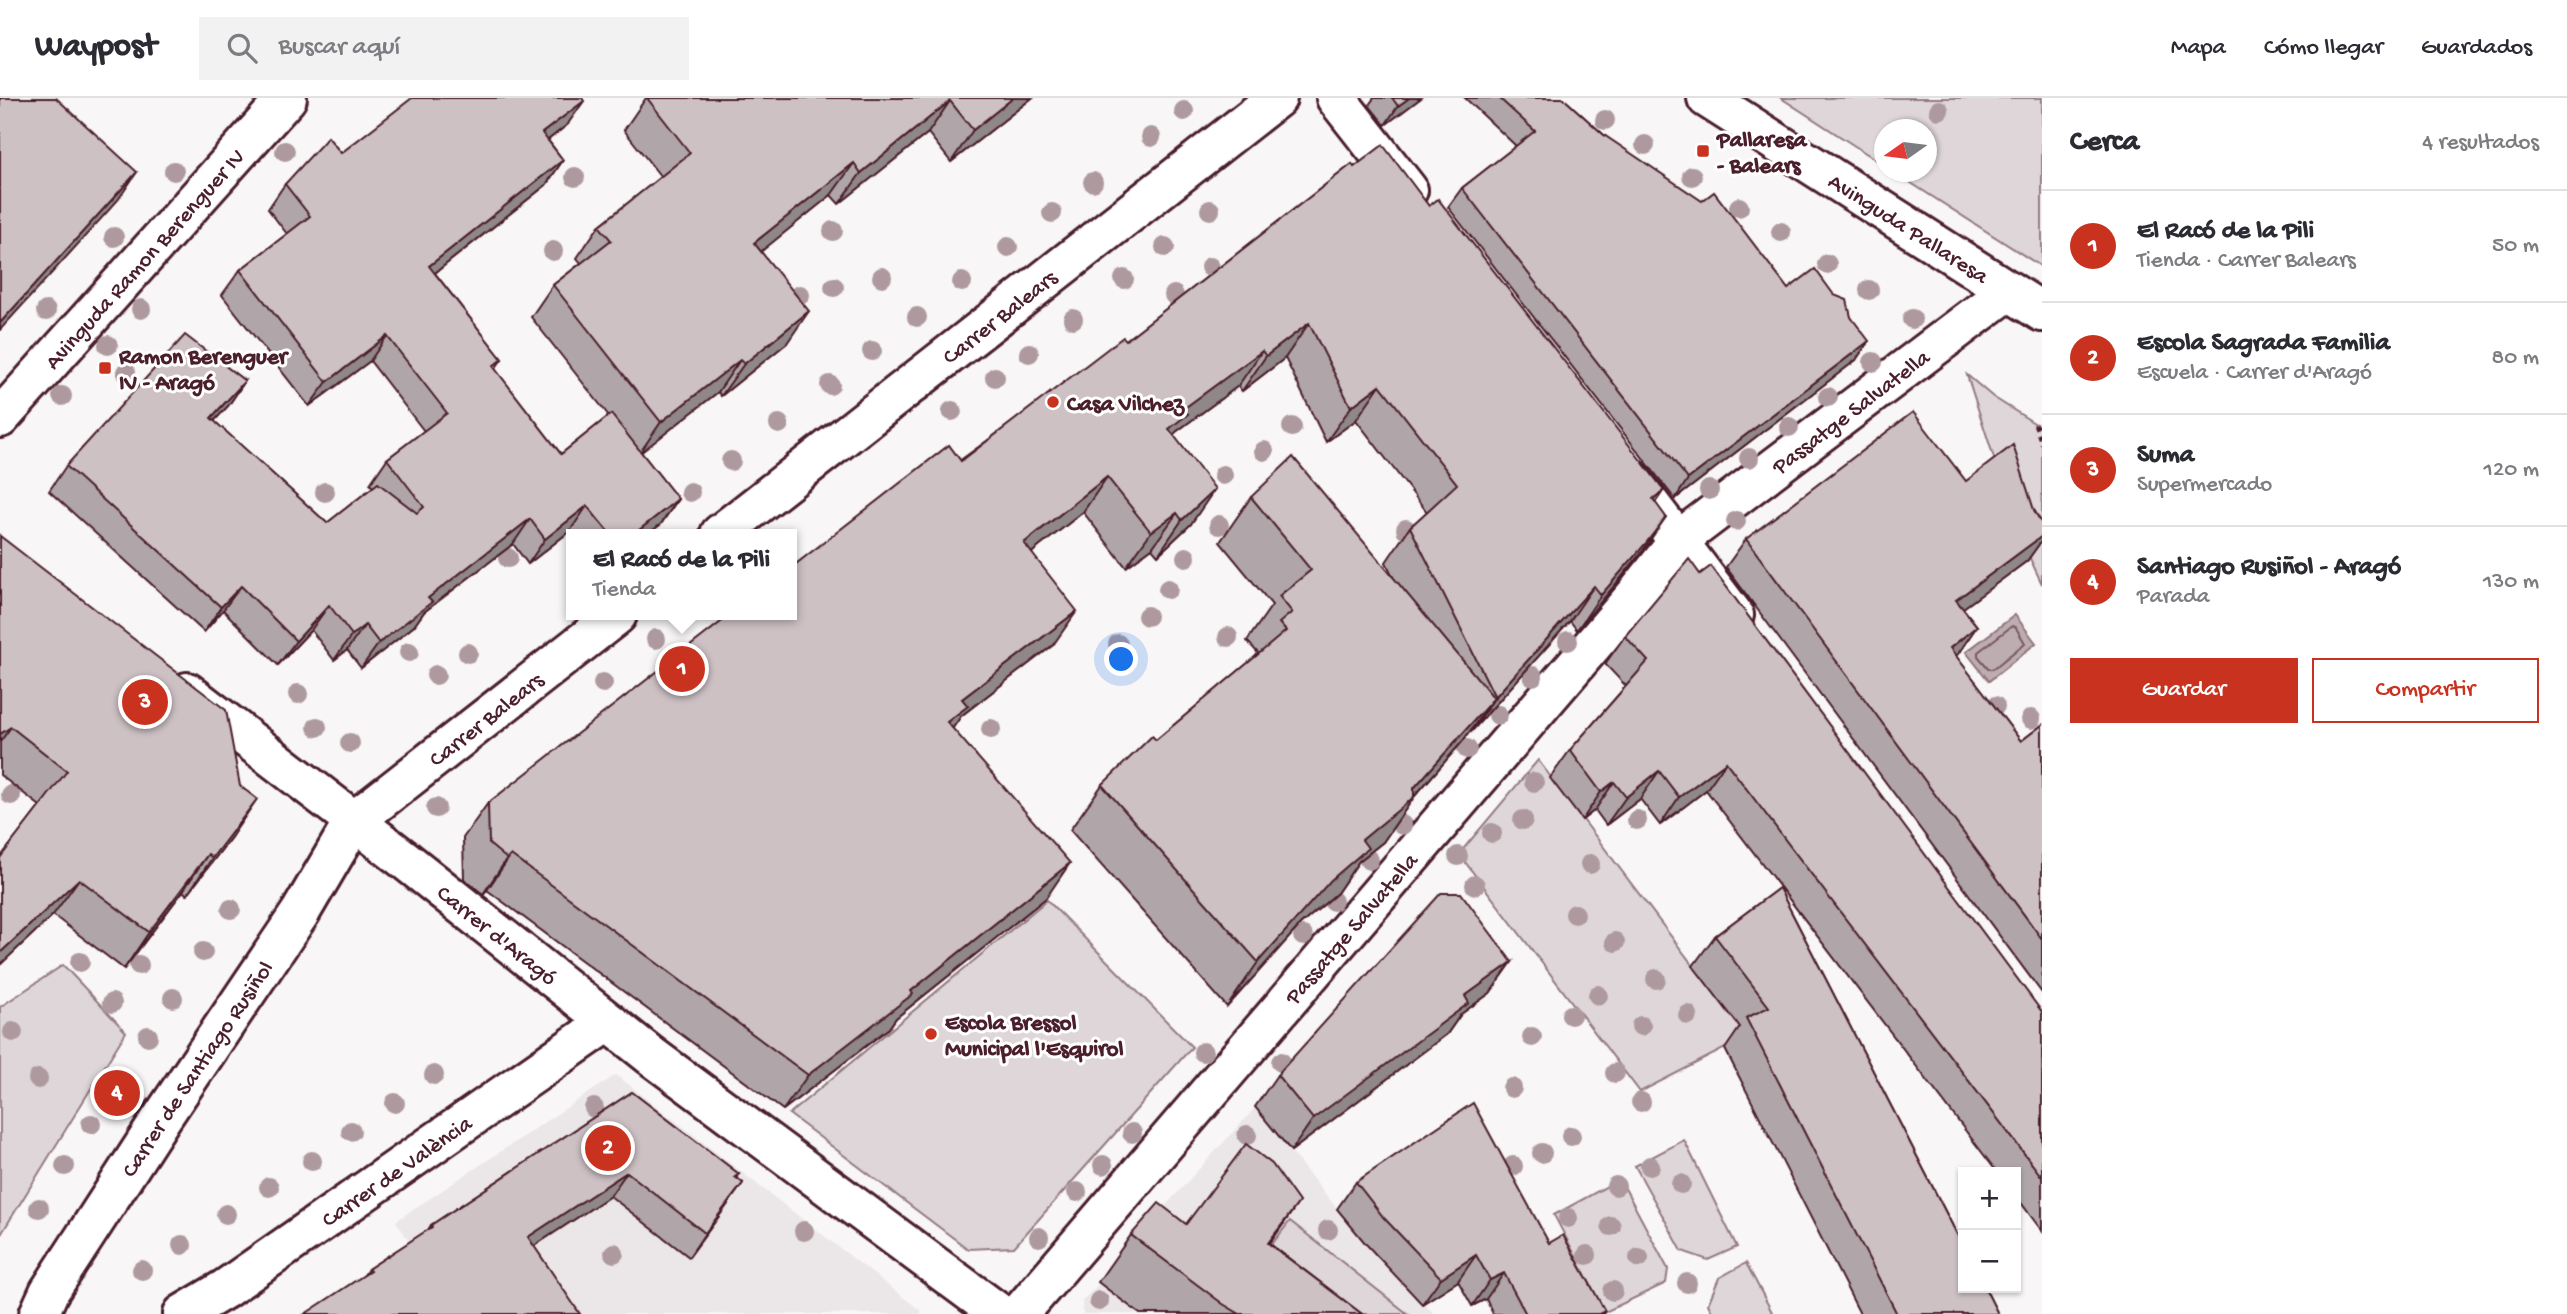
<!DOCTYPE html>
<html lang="es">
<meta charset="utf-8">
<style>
body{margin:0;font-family:"Gochi Hand",sans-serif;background:#f2f2f3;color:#2b2b33}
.controls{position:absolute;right:21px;bottom:21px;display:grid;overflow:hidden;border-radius:0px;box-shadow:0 2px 5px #0004}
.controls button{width:63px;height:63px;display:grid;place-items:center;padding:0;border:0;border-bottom:2px solid #e1e1e2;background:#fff;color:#2b2b33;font:35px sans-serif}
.compass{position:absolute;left:1874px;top:21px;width:63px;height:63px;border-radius:50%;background:#fff;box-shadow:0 2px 5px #0004;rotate:256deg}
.you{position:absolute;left:1122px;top:562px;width:24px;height:24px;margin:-18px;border:5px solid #fff;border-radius:50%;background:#1a73e8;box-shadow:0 0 0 10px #1a73e833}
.badge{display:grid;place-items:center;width:46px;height:46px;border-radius:50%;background:#c8321e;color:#fff;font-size:23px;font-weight:700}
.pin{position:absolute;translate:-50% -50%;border:4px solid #fff;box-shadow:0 2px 7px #0006}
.popup{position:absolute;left:566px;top:431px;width:231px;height:91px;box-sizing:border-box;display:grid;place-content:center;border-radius:0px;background:#fff;filter:drop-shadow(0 2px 5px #0005);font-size:23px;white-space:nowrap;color:#7c7c81}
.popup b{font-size:26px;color:#2b2b33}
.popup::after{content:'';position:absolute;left:50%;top:100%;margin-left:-14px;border:14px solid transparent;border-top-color:#fff}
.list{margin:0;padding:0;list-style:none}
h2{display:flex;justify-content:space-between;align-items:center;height:91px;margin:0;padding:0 28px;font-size:30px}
h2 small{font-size:23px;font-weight:400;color:#7c7c81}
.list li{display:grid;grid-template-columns:46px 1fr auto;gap:21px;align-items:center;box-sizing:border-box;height:112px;padding:0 28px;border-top:2px solid #e1e1e2}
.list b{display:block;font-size:26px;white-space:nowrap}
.list p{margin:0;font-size:23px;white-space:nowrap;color:#7c7c81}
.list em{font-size:23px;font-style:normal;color:#7c7c81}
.actions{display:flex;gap:14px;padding:21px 28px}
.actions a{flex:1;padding:16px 0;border:2px solid #c8321e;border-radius:0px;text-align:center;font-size:24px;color:#c8321e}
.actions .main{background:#c8321e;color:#fff}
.icon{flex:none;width:38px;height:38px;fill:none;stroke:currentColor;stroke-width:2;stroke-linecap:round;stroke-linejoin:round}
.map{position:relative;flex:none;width:2042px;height:1216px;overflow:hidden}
header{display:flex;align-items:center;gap:42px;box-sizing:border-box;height:98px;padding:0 35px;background:#fff;border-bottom:2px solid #e1e1e2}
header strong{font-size:33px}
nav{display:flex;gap:38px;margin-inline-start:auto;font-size:24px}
.search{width:490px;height:63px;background:#f2f2f3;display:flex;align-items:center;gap:18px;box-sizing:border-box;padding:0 24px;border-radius:0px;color:#7c7c81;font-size:26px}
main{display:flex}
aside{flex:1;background:#fff}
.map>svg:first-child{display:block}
.built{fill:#ebe6e8}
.green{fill:#ded6d9;stroke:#947a82;stroke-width:2}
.water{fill:#bdadb0;stroke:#8f747b;stroke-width:2}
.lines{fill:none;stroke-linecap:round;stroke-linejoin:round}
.shore{stroke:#785860;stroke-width:2}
.pedestrian-casing{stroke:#4a1f2b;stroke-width:44}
.minor-casing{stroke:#4a1f2b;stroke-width:44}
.tertiary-casing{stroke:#4a1f2b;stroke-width:44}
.path{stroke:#4a1f2b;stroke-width:4.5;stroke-dasharray:5 5;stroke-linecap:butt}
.pedestrian{stroke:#fff;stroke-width:38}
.minor{stroke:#fff;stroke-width:38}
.tertiary{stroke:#fff;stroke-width:38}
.tree{fill:#ad999e}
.wall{fill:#b0a6a9;stroke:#4a1f2b;stroke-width:2}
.shaded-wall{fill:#908789;stroke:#4a1f2b;stroke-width:2}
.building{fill:#cdc1c4;stroke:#4a1f2b;stroke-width:2}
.poi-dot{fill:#c8321e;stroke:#fff;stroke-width:2.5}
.labels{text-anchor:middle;stroke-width:6;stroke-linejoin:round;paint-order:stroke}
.poi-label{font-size:23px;font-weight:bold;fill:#4a1f2b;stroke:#fff;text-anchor:start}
.street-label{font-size:23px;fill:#4a1f2b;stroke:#fff}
</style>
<header>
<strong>Waypost</strong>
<div class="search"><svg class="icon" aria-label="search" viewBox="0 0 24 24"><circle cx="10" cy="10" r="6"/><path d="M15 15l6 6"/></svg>Buscar aquí</div>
<nav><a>Mapa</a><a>Cómo llegar</a><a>Guardados</a></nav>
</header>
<main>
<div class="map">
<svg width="2042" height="1216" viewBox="0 0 2042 1216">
<rect width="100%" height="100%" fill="#f8f6f7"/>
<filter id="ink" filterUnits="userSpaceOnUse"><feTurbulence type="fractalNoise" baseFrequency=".0143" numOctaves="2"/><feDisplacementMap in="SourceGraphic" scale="14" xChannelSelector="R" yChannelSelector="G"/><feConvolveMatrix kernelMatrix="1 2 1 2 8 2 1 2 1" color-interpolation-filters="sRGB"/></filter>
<g filter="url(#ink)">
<g class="built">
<polygon points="616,977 921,1213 921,1216 435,1216 449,1205 396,1123"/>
<polygon points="1255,1010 1357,1135 1434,1216 1083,1216 1082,1203 1101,1184 1124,1153"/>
</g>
<g class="green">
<polygon points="1781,0 2042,0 2042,169 1894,74 1926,74 1926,32 1884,32 1884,67"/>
<polygon points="1967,277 1993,299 2042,330 2042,486 2019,437"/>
<polygon points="1538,662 1747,939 1640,994 1459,756"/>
<polygon points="1047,802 1192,949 1014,1149 968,1151 789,1016"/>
<polygon points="63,867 126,934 0,1138 0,909"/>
<polygon points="1684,1042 1737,1149 1708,1162 1682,1153 1635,1068"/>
<polygon points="1620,1081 1668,1171 1666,1185 1605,1214 1554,1117"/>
<polygon points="1290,1123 1408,1216 1271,1216 1238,1190"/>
<polygon points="1746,1165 1773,1216 1713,1216 1708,1206 1719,1180"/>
</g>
<polygon class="water" points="2015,517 2036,545 1989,583 1966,554"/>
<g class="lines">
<polygon class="shore" points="2012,528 2016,530 2025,545 1993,571 1989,571 1978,558 1978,554"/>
<defs>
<g id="pedestrian">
<path id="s1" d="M 1692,432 L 2008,193"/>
</g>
<g id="minor">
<polyline points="1336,0 1408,92"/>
<path id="s2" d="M 0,320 L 287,0"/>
<polyline points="1631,381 1734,517"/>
<path id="s3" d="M 720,436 L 1277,0"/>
<path id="s4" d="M 187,594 L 405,762 L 650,957 L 1000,1216"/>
<path id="s5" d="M 39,1216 L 49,1194 L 161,1021 L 300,815 L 354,723 L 617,517"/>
<path id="s6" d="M 183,1216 L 225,1191 L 608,924"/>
<path id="s7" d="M 1019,1216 L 1638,494 L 1679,442"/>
</g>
<g id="tertiary">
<path id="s8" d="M 1707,0 L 2042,214"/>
</g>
</defs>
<use href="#pedestrian" class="pedestrian-casing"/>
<use href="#minor" class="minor-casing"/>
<use href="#tertiary" class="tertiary-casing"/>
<polyline class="path" points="2035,326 2042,346"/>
<use href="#pedestrian" class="pedestrian"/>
<use href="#minor" class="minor"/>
<use href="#tertiary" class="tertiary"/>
</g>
<g class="tree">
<circle cx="1939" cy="12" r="10"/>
<circle cx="1184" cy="13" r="10"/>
<circle cx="1605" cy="22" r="10"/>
<circle cx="1151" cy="39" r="10"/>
<circle cx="1645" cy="47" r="10"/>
<circle cx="285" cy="53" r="10"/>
<circle cx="174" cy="73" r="10"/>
<circle cx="1692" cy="78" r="10"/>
<circle cx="575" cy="79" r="10"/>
<circle cx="1093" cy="84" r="10"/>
<circle cx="1739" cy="109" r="10"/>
<circle cx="1210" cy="112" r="10"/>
<circle cx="1052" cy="115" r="10"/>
<circle cx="833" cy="133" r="10"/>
<circle cx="1781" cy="134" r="10"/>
<circle cx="114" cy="139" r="10"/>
<circle cx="1008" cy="149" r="10"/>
<circle cx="1165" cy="149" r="10"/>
<circle cx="553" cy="153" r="10"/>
<circle cx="1827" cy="166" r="10"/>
<circle cx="1210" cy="169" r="10"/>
<circle cx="882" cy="179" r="10"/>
<circle cx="1124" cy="181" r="10"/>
<circle cx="962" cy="184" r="10"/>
<circle cx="834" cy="189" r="10"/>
<circle cx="1869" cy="192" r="10"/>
<circle cx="800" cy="197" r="10"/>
<circle cx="1174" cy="197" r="10"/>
<circle cx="141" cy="211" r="10"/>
<circle cx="46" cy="213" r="10"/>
<circle cx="917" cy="219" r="10"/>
<circle cx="1073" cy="221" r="10"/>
<circle cx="1912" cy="221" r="10"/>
<circle cx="108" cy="247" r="10"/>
<circle cx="872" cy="253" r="10"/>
<circle cx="1029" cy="255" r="10"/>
<circle cx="1873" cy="264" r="10"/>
<circle cx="126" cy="274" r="10"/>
<circle cx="995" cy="279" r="10"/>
<circle cx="830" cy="287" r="10"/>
<circle cx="62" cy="298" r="10"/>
<circle cx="1828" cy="299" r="10"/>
<circle cx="952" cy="313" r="10"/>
<circle cx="779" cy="326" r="10"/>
<circle cx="1292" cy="329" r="10"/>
<circle cx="1789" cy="329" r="10"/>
<circle cx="1264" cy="353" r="10"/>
<circle cx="1749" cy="360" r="10"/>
<circle cx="731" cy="363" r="10"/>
<circle cx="1223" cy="377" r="10"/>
<circle cx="1709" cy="392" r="10"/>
<circle cx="325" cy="394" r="10"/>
<circle cx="690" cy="394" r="10"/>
<circle cx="1736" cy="423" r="10"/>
<circle cx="1219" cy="427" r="10"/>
<circle cx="1406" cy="431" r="10"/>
<circle cx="1186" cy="459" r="10"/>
<circle cx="508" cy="460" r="10"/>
<circle cx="1168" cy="491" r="10"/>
<circle cx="1147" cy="518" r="10"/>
<circle cx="1228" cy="539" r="10"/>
<circle cx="656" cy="541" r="10"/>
<circle cx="1568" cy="543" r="10"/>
<circle cx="1118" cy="546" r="10"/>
<circle cx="409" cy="554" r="10"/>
<circle cx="468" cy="555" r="10"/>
<circle cx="436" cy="577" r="10"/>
<circle cx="1533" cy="578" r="10"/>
<circle cx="603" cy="585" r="10"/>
<circle cx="298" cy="596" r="10"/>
<circle cx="1995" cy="608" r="10"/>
<circle cx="1498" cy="617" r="10"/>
<circle cx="2031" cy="621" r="10"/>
<circle cx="317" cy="629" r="10"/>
<circle cx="991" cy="631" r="10"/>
<circle cx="350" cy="645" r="10"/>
<circle cx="1467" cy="651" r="10"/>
<circle cx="1534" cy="684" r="10"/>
<circle cx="11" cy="697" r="10"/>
<circle cx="436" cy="710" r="10"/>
<circle cx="1523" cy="722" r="10"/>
<circle cx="1637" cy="722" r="10"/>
<circle cx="1402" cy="727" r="10"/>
<circle cx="1492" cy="735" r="10"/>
<circle cx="1458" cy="758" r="10"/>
<circle cx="1369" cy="762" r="10"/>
<circle cx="1590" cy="766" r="10"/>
<circle cx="1475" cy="787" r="10"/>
<circle cx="1333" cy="803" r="10"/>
<circle cx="231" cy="811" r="10"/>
<circle cx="1575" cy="816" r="10"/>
<circle cx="1303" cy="838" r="10"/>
<circle cx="1615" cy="844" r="10"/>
<circle cx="203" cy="854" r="10"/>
<circle cx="80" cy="864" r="10"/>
<circle cx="139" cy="867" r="10"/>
<circle cx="1656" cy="881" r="10"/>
<circle cx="1598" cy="897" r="10"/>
<circle cx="173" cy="900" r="10"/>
<circle cx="112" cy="905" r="10"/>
<circle cx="1571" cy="917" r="10"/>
<circle cx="1688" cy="917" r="10"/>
<circle cx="1641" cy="928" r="10"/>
<circle cx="13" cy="934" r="10"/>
<circle cx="148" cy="938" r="10"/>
<circle cx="1532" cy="939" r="10"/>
<circle cx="1203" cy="954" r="10"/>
<circle cx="1281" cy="964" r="10"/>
<circle cx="1615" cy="975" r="10"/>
<circle cx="434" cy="977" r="10"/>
<circle cx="38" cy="981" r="10"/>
<circle cx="121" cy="981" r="10"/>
<circle cx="1512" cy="990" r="10"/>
<circle cx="1641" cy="1004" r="10"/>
<circle cx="395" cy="1005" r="10"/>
<circle cx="594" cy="1010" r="10"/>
<circle cx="91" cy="1026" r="10"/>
<circle cx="351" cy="1033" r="10"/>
<circle cx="1132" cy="1035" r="10"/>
<circle cx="1247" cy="1037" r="10"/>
<circle cx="1571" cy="1038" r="10"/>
<circle cx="1542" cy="1055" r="10"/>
<circle cx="312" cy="1063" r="10"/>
<circle cx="1103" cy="1067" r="10"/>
<circle cx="65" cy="1068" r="10"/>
<circle cx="1513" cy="1068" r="10"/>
<circle cx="1650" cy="1068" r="10"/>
<circle cx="1681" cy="1086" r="10"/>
<circle cx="1616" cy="1088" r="10"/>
<circle cx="269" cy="1089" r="10"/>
<circle cx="1077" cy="1094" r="10"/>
<circle cx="39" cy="1110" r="10"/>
<circle cx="226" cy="1116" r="10"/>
<circle cx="1568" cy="1120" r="10"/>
<circle cx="1611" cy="1128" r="10"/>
<circle cx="1328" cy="1132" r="10"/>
<circle cx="804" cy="1133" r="10"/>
<circle cx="1039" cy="1139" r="10"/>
<circle cx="182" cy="1147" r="10"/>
<circle cx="614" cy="1155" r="10"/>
<circle cx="1587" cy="1157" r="10"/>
<circle cx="1639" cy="1160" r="10"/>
<circle cx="142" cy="1172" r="10"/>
<circle cx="1687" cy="1185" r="10"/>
<circle cx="1613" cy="1193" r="10"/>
<circle cx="1099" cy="1203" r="10"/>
</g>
<g class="wall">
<polygon points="646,0 1032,0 951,64 928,35 839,106 831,97 761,153 787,245 721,298 718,294 641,354 678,401 661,426 648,436 573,436 570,433 528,466 513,446 424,514 414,528 361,570 347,552 334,562 311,532 278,567 223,512 204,534 49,393 66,368 245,283 228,308 214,323 327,425 373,389 370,386 387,361 424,333 370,263 309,308 222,197 240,172 287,136 268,111 285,86 341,55 567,27 548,42 563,62 546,87 435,175 502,261 495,271 561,356 609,318 531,219 553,187 581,165 577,160 599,128 661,79 624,32"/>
<polygon points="1374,0 1421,0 1385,27 1369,7"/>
<polygon points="1465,0 1563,0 1604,37 1788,191 1856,262 1675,401 1448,109 1462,90 1516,48"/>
<polygon points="1352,66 1655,405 1642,454 1621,480 1577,532 1570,523 1471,634 1470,633 1462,644 1414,699 1383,744 1359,763 1337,795 1300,827 1227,909 1070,732 1102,687 1255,559 1258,555 1247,543 1272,507 1220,444 1251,399 1394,481 1386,464 1410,429 1427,414 1356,322 1326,344 1285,260 1242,293 1238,288 1176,334 1173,336 1191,426 1158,457 1152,450 1126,469 1083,414 1032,454 1053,547 961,618 952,631 1046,800 896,920 889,930 783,1012 487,792 483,796 464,781 463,740 488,705 1126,242"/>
<polygon points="1966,383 2034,412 2042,426 2042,442 2027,463 1963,510 1977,528 1956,558 2021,643 2042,627 2042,895 1726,469 1746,441"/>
<polygon points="0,438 232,738 187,797 183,793 124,871 53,817 0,867 0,760 40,708 0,677"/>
<polygon points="1625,538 2042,914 2042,1133 2016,1098 2016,1074 1997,1074 1706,692 1660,727 1640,701 1606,727 1595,712 1582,722 1550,680 1570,652 1626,588 1605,566"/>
<polygon points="1779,790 1998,1216 1860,1216 1725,951 1740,929 1693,868 1715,838"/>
<polygon points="1512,864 1490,895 1461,916 1447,936 1291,1053 1255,1009 1277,977"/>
<polygon points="632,994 739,1076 736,1079 743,1085 689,1159 610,1098 534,1148 364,1177 368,1171 428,1132 431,1127"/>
<polygon points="1356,1084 1605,1213 1603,1216 1493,1216 1486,1201 1472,1208 1458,1183 1422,1206 1366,1146 1337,1111"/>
<polygon points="1186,1126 1270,1146 1362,1216 1140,1216 1098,1184 1131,1137"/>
</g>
<g class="shaded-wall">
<polygon points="1013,0 1032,0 951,64 973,32"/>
<polygon points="1409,0 1421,0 1385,27 1398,8"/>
<polygon points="584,3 567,27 525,60 542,35"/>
<polygon points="950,3 928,35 839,106 861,75"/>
<polygon points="563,62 546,87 412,193 429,168"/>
<polygon points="854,65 831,97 732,177 754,145"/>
<polygon points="137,74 118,102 0,232 0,225"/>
<polygon points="809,213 787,245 721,298 744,266"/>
<polygon points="1309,225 1285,260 1242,293 1266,258"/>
<polygon points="387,238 370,263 309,308 327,284"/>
<polygon points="1869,243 1856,262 1675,401 1688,381"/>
<polygon points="1262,253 1238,288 1176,334 1163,351 1145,366 1183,311"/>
<polygon points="740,262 718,294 639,356 661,324"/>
<polygon points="245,283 228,308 194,345 211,320"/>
<polygon points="1380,287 1356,322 1326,344 1351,309"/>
<polygon points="1107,379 1083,414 1000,480 1024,445"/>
<polygon points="1215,391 1191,426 1158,457 1182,422"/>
<polygon points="1664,392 1640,427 1653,401"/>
<polygon points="678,401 661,426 648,436 634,436"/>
<polygon points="587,408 570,433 528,466 545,441"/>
<polygon points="1177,415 1152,450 1126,469 1151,434"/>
<polygon points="1666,419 1642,454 1621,480 1577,532 1601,497"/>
<polygon points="530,421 513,446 424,514 414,528 361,570 379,545 428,500"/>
<polygon points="2042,438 2042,442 2027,463 1936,530 1956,502"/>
<polygon points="241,488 223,512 204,534 221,509"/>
<polygon points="1594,488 1570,523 1471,634 1495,599"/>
<polygon points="329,507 311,532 278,567 296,543"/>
<polygon points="1077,513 1053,547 961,618 944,643 922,659 962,601"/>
<polygon points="365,527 347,552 334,562 352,537"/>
<polygon points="1977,528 1958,556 1930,578 1950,550"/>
<polygon points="1494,600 1462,644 1412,701 1414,699 1383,744 1359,763 1337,795 1300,827 1227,909 1258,864 1362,742 1414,690"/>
<polygon points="11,629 0,644 0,636"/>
<polygon points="1726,664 1706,692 1660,727 1679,699"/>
<polygon points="1659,673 1640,701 1606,727 1626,699"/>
<polygon points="1614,684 1595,712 1582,722 1601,694"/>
<polygon points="257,701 232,738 187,797 212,760"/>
<polygon points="208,756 183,793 124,871 149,834"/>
<polygon points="511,757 487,792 483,796 507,761"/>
<polygon points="1070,765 1046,800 896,920 889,930 783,1012 808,977 911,893"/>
<polygon points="79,781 53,817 0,867 0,855"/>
<polygon points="1512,864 1490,895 1461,916 1447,936 1291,1053 1313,1021 1465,898"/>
<polygon points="627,1074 610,1098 511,1163 528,1139"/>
<polygon points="743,1085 726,1109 689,1159 705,1135"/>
<polygon points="1299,1104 1266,1151 1268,1145"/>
<polygon points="1476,1157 1458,1183 1422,1206 1441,1180"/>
<polygon points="1504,1175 1486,1201 1472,1208 1490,1182"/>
</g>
<g class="building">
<polygon points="0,0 56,0 137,74 0,225"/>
<polygon points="412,0 582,0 584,3 542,35 563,62 429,168 502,261 493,268 561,356 611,316 678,401 634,436 610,436 587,408 545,441 530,421 428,500 432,504 379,545 365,527 352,537 329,507 296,543 241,488 221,509 66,368 185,237 245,283 211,320 327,425 378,385 417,415 424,409 387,361 447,315 387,238 327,284 240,172 310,118 285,86 328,39 341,55"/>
<polygon points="647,0 1013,0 973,32 950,3 861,75 854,65 754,145 809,213 744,266 740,262 661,324 553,187 611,142 599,128 690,55"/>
<polygon points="1392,0 1409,0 1398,8"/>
<polygon points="1499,0 1563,0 1604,37 1702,103 1714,94 1788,191 1815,171 1834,197 1847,202 1851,219 1869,243 1688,381 1462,90 1535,33"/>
<polygon points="1383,47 1429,108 1438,101 1664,392 1653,401 1666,419 1646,445 1601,497 1594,488 1495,599 1410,429 1457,386 1380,287 1351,309 1309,225 1266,258 1262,253 1183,311 1188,316 1169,331 1215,391 1182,422 1177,415 1151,434 1107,379 1024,445 1077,513 962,601 968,608 947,624 1070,765 911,893 913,896 808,977 511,757 507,761 489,746 488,705 730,517 792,517 792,469 949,347 961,363 1123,239 1126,242 1352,66 1354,69"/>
<polygon points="1913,314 1966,383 2013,347 2034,412 2042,426 2042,438 1956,502 1977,528 1950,550 2021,643 2042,627 2042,841 1746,441"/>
<polygon points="1293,359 1494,600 1414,690 1414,699 1362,742 1368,750 1331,782 1258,864 1102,687 1152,638 1156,642 1286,533 1279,525 1292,514 1279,498 1311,472 1251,399"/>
<polygon points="0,438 226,612 240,688 257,701 212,760 208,756 149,834 79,781 0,855 0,760 67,673 11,629 0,636"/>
<polygon points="1689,461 1700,476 1711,468 2042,914 2042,1079 1726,664 1679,699 1659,673 1626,699 1614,684 1601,694 1570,652 1648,563 1625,538"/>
<polygon points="1779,790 1963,1148 1963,1190 1985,1190 1998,1216 1897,1216 1746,920 1769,909 1715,838"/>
<polygon points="1441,795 1461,795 1512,864 1465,898 1469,905 1313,1021 1277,977"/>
<polygon points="632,994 739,1076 735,1079 743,1085 705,1135 627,1074 528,1139 580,1216 305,1216 370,1173 368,1171 432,1129 431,1127"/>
<polygon points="1473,1005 1549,1145 1563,1137 1605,1213 1599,1216 1526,1216 1504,1175 1490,1182 1476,1157 1441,1180 1384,1120 1356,1084"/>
<polygon points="1246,1046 1272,1066 1299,1104 1268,1145 1362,1216 1240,1216 1223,1206 1131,1137 1159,1105 1186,1126"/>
</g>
</g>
<g class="poi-dot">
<rect x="1696" y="46" width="14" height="14" rx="3.5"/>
<rect x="98" y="263" width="14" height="14" rx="3.5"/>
<circle cx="1053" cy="304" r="7"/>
<circle cx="931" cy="936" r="7"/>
</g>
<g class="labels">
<g class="poi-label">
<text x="1717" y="48">Pallaresa<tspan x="1717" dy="26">- Balears</tspan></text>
<text x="119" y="265">Ramon Berenguer<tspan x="119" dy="26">IV - Aragó</tspan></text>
<text x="1067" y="312">Casa Vilchez</text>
<text x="945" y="931">Escola Bressol<tspan x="945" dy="26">Municipal l'Esquirol</tspan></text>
</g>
<g class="street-label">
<text dy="8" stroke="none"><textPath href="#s8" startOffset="240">Avinguda Pallaresa</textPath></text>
<text dy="8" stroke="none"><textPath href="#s2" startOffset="215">Avinguda Ramon Berenguer IV</textPath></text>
<text dy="8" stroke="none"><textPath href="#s3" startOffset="354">Carrer Balears</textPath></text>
<text dy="8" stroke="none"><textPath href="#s1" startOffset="198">Passatge Salvatella</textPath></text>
<text dy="8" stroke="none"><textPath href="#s5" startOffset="752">Carrer Balears</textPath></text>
<text dy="8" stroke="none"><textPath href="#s7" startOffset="509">Passatge Salvatella</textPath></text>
<text dy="8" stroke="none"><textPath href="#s4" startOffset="394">Carrer d'Aragó</textPath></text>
<text dy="8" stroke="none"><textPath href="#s5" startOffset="292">Carrer de Santiago Rusiñol</textPath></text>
<text dy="8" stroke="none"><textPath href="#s6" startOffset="257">Carrer de València</textPath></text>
</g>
</g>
</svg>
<div class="controls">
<button>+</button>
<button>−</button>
</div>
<svg class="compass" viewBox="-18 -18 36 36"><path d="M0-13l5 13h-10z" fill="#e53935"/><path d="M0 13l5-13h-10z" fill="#7c7c81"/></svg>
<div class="you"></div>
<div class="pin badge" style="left:682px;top:571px">1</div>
<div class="popup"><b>El Racó de la Pili</b>Tienda</div>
<div class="pin badge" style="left:608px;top:1050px">2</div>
<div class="pin badge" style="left:145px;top:604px">3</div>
<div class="pin badge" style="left:117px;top:995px">4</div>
</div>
<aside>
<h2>Cerca<small>4 resultados</small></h2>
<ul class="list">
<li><span class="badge">1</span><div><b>El Racó de la Pili</b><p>Tienda · Carrer Balears</p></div><em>50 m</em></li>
<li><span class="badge">2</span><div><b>Escola Sagrada Familia</b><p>Escuela · Carrer d'Aragó</p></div><em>80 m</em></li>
<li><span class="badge">3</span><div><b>Suma</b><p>Supermercado</p></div><em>120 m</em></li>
<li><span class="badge">4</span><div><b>Santiago Rusiñol - Aragó</b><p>Parada</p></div><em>130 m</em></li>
</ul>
<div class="actions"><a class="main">Guardar</a><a>Compartir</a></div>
</aside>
</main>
